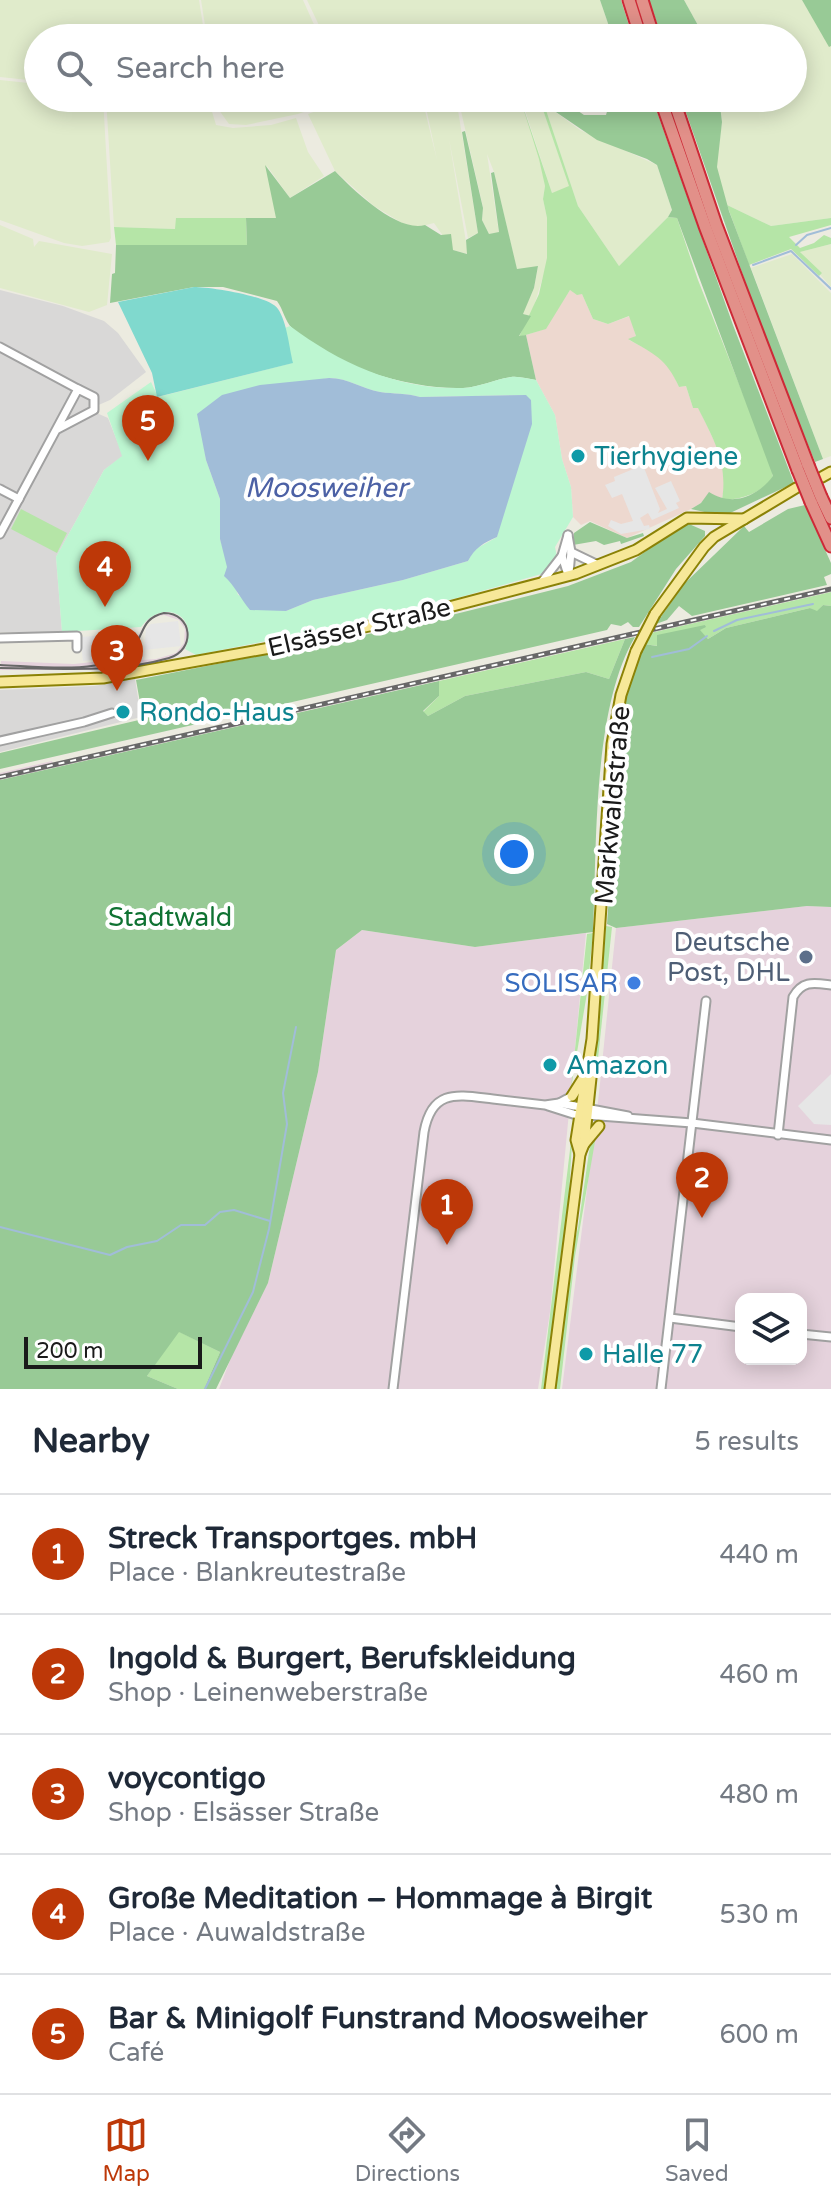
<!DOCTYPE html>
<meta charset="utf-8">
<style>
body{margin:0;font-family:"Varela Round",sans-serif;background:#f6f6f7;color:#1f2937}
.controls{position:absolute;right:24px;bottom:24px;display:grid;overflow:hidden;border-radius:16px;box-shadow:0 4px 20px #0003}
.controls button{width:72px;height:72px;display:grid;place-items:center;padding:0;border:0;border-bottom:2px solid #e0e1e3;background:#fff;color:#1f2937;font:40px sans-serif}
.scale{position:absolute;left:24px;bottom:20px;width:178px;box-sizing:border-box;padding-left:8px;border:4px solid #1a1a1a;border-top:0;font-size:22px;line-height:28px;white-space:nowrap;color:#1a1a1a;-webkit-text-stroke:6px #fff;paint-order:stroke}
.you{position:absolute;left:514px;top:854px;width:28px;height:28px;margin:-20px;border:6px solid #fff;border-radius:50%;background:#1a73e8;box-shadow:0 0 0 12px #1a73e833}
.badge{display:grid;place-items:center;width:52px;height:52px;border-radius:50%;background:#bd3808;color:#fff;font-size:26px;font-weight:700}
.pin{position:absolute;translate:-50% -66px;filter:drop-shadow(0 2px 4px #0008)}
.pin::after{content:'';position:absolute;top:42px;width:28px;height:24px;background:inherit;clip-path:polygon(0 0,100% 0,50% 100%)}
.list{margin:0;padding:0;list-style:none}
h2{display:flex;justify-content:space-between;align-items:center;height:104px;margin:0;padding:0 32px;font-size:34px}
h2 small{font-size:26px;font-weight:400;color:#747a83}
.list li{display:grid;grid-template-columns:52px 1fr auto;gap:24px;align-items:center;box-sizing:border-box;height:120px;padding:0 32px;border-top:2px solid #e0e1e3}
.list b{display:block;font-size:30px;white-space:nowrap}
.list p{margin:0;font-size:26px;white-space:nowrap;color:#747a83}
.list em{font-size:26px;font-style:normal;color:#747a83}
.icon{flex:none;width:44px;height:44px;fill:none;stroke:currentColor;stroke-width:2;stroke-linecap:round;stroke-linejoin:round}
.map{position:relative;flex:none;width:831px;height:1389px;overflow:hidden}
.search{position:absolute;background:#fff;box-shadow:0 4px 20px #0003;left:24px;right:24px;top:24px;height:88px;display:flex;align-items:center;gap:20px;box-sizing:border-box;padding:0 28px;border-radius:44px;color:#747a83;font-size:30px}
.sheet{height:704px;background:#fff}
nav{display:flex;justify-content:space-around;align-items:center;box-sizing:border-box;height:112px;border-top:2px solid #e0e1e3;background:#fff;font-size:22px;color:#747a83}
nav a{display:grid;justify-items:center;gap:4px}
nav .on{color:#bd3808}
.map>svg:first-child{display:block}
.residential{fill:#d9d8d7}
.commercial{fill:#edd8cf}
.industrial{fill:#e5d2dc;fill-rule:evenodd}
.farmland{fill:#e0ebcb}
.grass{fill:#b5e5a7}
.forest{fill:#98ca96}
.park{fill:#bdf6d1;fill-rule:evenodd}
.pitch{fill:#80d9ce}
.parking{fill:#e6e6e6}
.water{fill:#a1bdd8}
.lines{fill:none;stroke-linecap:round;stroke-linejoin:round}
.stream{stroke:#a1bdd8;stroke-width:2}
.minor-casing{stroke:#a1a1a1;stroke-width:11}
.major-casing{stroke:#8b8206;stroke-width:13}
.highway-casing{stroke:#cd2a37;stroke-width:15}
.minor{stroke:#fff;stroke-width:7}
.major{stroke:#f7e899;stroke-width:9}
.highway{stroke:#e29089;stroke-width:11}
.tram{stroke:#686868;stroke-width:2}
.rail-casing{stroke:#686868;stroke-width:5}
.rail{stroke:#fff;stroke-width:2;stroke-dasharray:6;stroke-linecap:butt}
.major-bridge-casing{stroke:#8b8206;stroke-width:13;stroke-linecap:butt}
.highway-bridge-casing{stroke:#cd2a37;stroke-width:15;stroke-linecap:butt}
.major-bridge{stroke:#f7e899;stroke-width:9}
.highway-bridge{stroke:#e29089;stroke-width:11}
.culture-dot{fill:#0f9aa8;stroke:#fff;stroke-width:3}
.service-dot{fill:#5c6f8a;stroke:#fff;stroke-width:3}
.shop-dot{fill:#3f7fe0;stroke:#fff;stroke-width:3}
.labels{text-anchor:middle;stroke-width:8;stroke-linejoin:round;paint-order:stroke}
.culture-label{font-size:26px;fill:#0d838f;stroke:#fff;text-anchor:start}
.street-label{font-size:26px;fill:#1a1a1a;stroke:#fff}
.park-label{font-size:26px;fill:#0f7232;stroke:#fff}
.service-label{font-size:26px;fill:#4e5e75;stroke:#fff;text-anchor:end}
.shop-label{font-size:26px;fill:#366cbe;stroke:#fff;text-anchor:end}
.water-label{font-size:28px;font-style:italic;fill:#4c61a5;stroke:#fff}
</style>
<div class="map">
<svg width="831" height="1389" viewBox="0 0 831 1389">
<rect width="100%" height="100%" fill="#ecebe0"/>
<g class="residential">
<polygon points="0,290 63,306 104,321 118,333 146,372 110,400 94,407 92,411 108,418 123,456 104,470 56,557 62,632 0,632"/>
<polygon points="135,679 141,717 0,752 0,690 94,686"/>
</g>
<polygon class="commercial" points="570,290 582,294 593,319 608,324 630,316 636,336 629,340 660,356 671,370 679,387 686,386 693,408 698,407 719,451 725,479 722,500 709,493 701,503 691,509 627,538 590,521 581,525 573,517 571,487 562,459 555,415 536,380 526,335 545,329"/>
<g class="industrial">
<polygon points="831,587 831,592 0,780 0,773 52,761 53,764"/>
<path d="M 166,612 L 180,617 L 189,630 L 185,649 L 172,659 L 107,670 L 0,670 L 1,661 L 74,664 L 111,660 L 134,642 L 149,618 ZM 164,615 L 179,620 L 185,629 L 184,643 L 176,653 L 156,659 L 116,662 L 136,646 L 148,622 L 155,617 Z"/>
<path d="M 807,906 L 831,907 L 831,1389 L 562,1389 L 599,1093 L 616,928 ZM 741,1299 L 801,1299 L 801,1359 L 741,1359 Z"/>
<polygon points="362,930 475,947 586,933 550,1312 538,1389 219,1389 232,1355 268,1283 318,1072 336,950"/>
</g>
<g class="farmland">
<polygon points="0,0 199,0 205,38 38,38 38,81 0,77"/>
<polygon points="201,0 303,0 320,38 207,38"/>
<polygon points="307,0 600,0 613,38 325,38"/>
<polygon points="684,0 802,0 815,19 829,46 831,46 831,218 771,226 727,205 716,167 722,122 719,98 793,98 793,38 705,38"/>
<polygon points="0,80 38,84 38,98 103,98 111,238 109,242 82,246 64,243 0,220"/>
<polygon points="106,98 151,98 210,105 216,125 233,128 271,125 296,118 308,152 324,176 290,198 267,166 277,218 177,218 176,229 114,227"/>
<polygon points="292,98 344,98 298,114 246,125 229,124 216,106 265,104"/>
<polygon points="352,98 422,98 437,160 424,98 456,98 478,233 468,238 449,139 468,254 453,250 434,223 415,228 402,223 374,206 335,171 308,114"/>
<polygon points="458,98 520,98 540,159 545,186 543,199 547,218 547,263 531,316 522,314 534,288 538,267 517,270 494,172 487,154 499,233 489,234 482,220 483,207"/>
<polygon points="521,98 529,98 542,107 570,187 552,193"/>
<polygon points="550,108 580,130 657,165 672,210 668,217 619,266 578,206 546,110"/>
<polygon points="0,225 33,239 34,247 39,241 112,254 107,305 89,312 0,288"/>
<polygon points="831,244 831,287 800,252"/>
<polygon points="792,254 831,293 831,456 823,459 751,268"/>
</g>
<g class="grass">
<path d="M 520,98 L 552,193 L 569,186 L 542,107 L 546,110 L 578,206 L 619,266 L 668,217 L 677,218 L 698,280 L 771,465 L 773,477 C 760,494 743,499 722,500 C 728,463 714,440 698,408 L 693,408 L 686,386 L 679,387 C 666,358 654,354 628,339 L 636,336 L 629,316 L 608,324 L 593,319 L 582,294 L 577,295 L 570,290 L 546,329 L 519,337 L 539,294 L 547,258 L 547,218 L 543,199 L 545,186 L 539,159 Z"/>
<polygon points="727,205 771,226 831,218 831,225 789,237 800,248 814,243 824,235 831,238 831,244 800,252 822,273 819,276 791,249 749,265"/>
<polygon points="176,218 246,218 247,245 116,245 114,227 175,229"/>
<polygon points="21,509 67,533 57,553 11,529"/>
<polygon points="831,592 831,606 823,605 817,612 810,608 726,628 708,639 699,630 706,625 658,646 644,644 650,633"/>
<polygon points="625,639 609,679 586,672 465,696 428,716 423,712 439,696 439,681"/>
<polygon points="606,926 612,927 594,1096 594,1078"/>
<polygon points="593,933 587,993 571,1088 587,934"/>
<polygon points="573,1125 568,1212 549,1370 544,1389 541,1389"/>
<polygon points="596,1136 575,1256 560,1389 555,1389 570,1259 578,1228 589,1152 592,1139"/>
<polygon points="178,1331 220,1352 204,1389 178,1389 147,1376"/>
</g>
<g class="forest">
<polygon points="600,0 621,0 633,38 613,38"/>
<polygon points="649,0 684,0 705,38 662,38"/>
<polygon points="802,0 831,0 831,46 829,47"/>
<path d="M 529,98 L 559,98 L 584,115 L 606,115 L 611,98 L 652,98 L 733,325 L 794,483 L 728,514 L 718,515 L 691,509 L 701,503 L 709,492 C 733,507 757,497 773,476 L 677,218 L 668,217 L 672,210 L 657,165 L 647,159 L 597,140 L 550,108 L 546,110 Z"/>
<polygon points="681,98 719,98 722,122 717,167 729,211 823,459 815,462 768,347"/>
<path d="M 465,131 L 483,208 L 482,220 L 489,234 L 499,232 L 491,173 L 494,172 L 517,269 L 538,266 L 534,288 L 523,314 L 531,316 L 519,336 L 526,335 L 536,380 C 528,379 519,376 511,377 C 495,379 480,387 463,388 C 412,390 329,366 292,328 C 285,321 283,309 277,301 L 223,287 L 194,287 L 110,303 L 112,274 L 115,273 L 116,245 L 247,245 L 246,218 L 276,218 L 265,165 L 290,198 L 335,171 C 353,190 398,233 425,225 L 441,235 L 451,234 L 453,250 L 467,254 L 466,240 L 478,233 L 462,132 Z"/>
<polygon points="805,505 831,563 831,574 824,577 827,585 692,616 679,606 667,620 656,624 684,584 744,526 749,532 788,509"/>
<polygon points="590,522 627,538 643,533 644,536 621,544 620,541 604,545 596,541 573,545 574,533"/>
<polygon points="689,524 705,531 705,536 676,569 639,627 633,627 628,622 621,626 611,624 607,630 0,769 0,753 143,719 136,680 399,628 568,586 631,562 675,530"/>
<path d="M 823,605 L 831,606 L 831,907 L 807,906 L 616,928 L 607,924 C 615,832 604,730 644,644 L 657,646 L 657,635 L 705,625 L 706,627 L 700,630 L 708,639 L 726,628 L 810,608 L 817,611 Z"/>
<path d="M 635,637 C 592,709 597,848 593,932 L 475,947 L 362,930 L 336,950 L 318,1072 L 268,1283 L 216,1389 L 204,1389 L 220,1352 L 179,1332 L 147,1376 L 178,1389 L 0,1389 L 0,780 L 439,681 L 439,696 L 423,711 L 428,716 L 465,696 L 586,672 L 609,679 L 625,639 Z"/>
</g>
<path class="park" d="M 290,326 C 341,364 398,390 463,388 C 480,387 495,379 511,377 C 519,376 528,379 536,380 L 555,415 L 562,459 L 571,487 L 573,517 L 555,547 L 557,557 L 545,573 L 457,598 L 301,634 L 196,655 L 185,649 C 200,614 162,598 141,627 L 62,632 L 56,557 L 104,470 L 122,456 L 107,413 L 151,382 L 158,397 L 292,363 L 285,328 ZM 329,378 C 349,378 362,389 380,392 C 394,394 406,393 420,397 L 526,395 L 497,537 L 474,550 L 468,561 L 403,580 L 313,600 L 286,611 L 238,595 L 220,539 L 220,499 L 206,460 L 203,440 L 318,380 Z"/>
<path class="pitch" d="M 194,287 C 210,287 270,296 278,309 C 287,322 289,347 293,363 L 157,397 L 152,373 L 118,302 Z"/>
<g class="parking">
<polygon points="643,465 660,509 658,513 667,509 655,488 671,481 680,501 676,503 679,508 652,520 648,513 640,518 644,526 649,525 650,529 621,534 608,526 611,520 621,524 633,521 622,494 612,498 605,485 615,481 614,477"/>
<polygon points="178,621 181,646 144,650 146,629 151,624"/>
<polygon points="136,633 136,638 127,639 127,650 112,653 112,657 83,661 80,637"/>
<polygon points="831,1074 831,1125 814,1124 798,1106"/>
</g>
<path class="water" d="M 329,378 C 349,378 362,389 380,392 C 394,394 406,393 420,397 L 526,395 L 531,400 L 532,424 L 497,537 C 483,543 475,548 468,561 L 403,580 L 313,600 L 286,611 L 250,610 C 240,598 235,586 224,576 L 227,567 L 220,539 L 220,499 L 206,460 L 197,414 L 222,395 L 260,385 Z"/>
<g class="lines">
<g class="stream">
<polyline points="796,245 807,235 831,228"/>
<polyline points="753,265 791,251 831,289"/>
<polyline points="714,631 737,620 813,604"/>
<polyline points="652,657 689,649 707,636"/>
<polyline points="0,1227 110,1255 127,1247 157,1241 181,1225 205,1225 220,1212 234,1210 270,1221"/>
<polyline points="205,1389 253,1292 269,1229 287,1124 283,1093 296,1027"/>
</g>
<defs>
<g id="minor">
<polyline points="0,347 78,389"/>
<polyline points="0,489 19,499"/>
<polyline points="0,534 78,389 94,397 94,410 56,430"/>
<polyline points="568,535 571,552 569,573"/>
<polyline points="571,552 598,565"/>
<polyline points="568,575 562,556 568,535"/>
<polyline points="541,583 562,556"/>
<polyline points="0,638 77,636 77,648"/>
<polyline points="0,741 84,722 112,713"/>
<polyline points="559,1103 628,1116"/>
<polyline points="548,1106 573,1114 692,1123 831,1140"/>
<path d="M 778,1135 L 793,997 C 803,980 814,983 831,985"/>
<polyline points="670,1318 741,1327"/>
<polyline points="801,1334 831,1337"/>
<path d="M 393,1389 L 424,1132 C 432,1088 458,1095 493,1099 C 511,1101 528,1103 545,1105 L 559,1103 L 572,1096"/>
<polyline points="661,1389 706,1001"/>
</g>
<g id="major">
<polyline points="822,477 831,472"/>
<polyline points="655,614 704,547 714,537 796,488"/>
<polyline points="0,682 103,678 281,646 426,613 575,574 636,550 687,518 744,519"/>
<polyline points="572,1096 584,1077"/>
<polyline points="584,1144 599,1126"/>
<polyline points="580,1154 576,1140 592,1039 612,744 621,695 636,651"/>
<polyline points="550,1389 580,1154 584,1144 591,1078"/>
</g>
<g id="highway">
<polyline points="629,0 641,38"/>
<polyline points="642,0 654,38"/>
<polyline points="660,98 705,226 798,470"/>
<polyline points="673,98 716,225 808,465"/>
<polyline points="821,497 831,518"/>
<polyline points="811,502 831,546"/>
</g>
</defs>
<use href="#minor" class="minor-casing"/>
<use href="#major" class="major-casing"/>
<use href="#highway" class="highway-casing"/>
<use href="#minor" class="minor"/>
<use href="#major" class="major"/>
<use href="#highway" class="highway"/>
<path class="tram" d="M 0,665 C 34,666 101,675 128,653 C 146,638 138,619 164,613 C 193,613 196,650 169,658 C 114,674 57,668 0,668"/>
<defs>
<polyline id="rail" points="0,777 831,589"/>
</defs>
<use href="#rail" class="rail-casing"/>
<use href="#rail" class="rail"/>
<defs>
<polyline id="major-bridge" points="636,651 655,614"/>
<g id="highway-bridge">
<polyline points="808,465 821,497"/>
<polyline points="798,470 811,502"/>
</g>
</defs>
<use href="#major-bridge" class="major-bridge-casing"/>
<use href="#highway-bridge" class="highway-bridge-casing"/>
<use href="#major-bridge" class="major-bridge"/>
<use href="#highway-bridge" class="highway-bridge"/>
</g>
<g class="culture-dot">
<circle cx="578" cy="456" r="8"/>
<circle cx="123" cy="712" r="8"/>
<circle cx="550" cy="1065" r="8"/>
<circle cx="586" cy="1354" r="8"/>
</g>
<circle class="service-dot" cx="806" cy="957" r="8"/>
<circle class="shop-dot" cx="634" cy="983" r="8"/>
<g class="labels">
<g class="culture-label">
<text x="594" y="465">Tierhygiene</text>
<text x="139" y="721">Rondo-Haus</text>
<text x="566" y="1074">Amazon</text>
<text x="602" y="1363">Halle 77</text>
</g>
<g class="street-label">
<text transform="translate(359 627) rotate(-13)" y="9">Elsässer Straße</text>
<text transform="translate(612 805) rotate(-85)" y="9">Markwaldstraße</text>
</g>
<g class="park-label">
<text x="170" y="926">Stadtwald</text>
</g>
<g class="service-label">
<text x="790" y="951">Deutsche<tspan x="790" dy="30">Post, DHL</tspan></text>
</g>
<g class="shop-label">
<text x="618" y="992">SOLISAR</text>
</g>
<g class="water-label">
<text x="326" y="497">Moosweiher</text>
</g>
</g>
</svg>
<div class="controls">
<button><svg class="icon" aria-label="layers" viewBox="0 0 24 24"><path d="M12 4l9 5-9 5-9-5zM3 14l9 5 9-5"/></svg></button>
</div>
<div class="scale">200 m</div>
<div class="you"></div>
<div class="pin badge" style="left:447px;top:1245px">1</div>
<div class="pin badge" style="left:702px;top:1218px">2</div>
<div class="pin badge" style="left:117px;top:691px">3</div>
<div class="pin badge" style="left:105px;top:607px">4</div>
<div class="pin badge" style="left:148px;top:461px">5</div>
<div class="search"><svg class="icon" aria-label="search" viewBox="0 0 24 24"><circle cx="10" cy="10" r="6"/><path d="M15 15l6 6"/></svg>Search here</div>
</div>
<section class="sheet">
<h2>Nearby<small>5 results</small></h2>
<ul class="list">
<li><span class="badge">1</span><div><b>Streck Transportges. mbH</b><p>Place · Blankreutestraße</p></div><em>440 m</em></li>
<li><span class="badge">2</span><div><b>Ingold &amp; Burgert, Berufskleidung</b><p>Shop · Leinenweberstraße</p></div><em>460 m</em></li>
<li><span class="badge">3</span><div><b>voycontigo</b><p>Shop · Elsässer Straße</p></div><em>480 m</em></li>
<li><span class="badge">4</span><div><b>Große Meditation – Hommage à Birgit</b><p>Place · Auwaldstraße</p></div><em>530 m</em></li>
<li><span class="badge">5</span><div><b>Bar &amp; Minigolf Funstrand Moosweiher</b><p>Café</p></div><em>600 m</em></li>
</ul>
</section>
<nav>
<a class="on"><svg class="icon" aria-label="map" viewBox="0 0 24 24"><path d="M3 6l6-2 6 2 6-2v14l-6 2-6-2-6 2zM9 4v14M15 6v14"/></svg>Map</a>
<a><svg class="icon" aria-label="directions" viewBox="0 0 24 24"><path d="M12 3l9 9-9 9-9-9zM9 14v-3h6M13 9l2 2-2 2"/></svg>Directions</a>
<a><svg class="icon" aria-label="saved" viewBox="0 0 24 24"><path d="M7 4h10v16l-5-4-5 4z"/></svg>Saved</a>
</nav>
